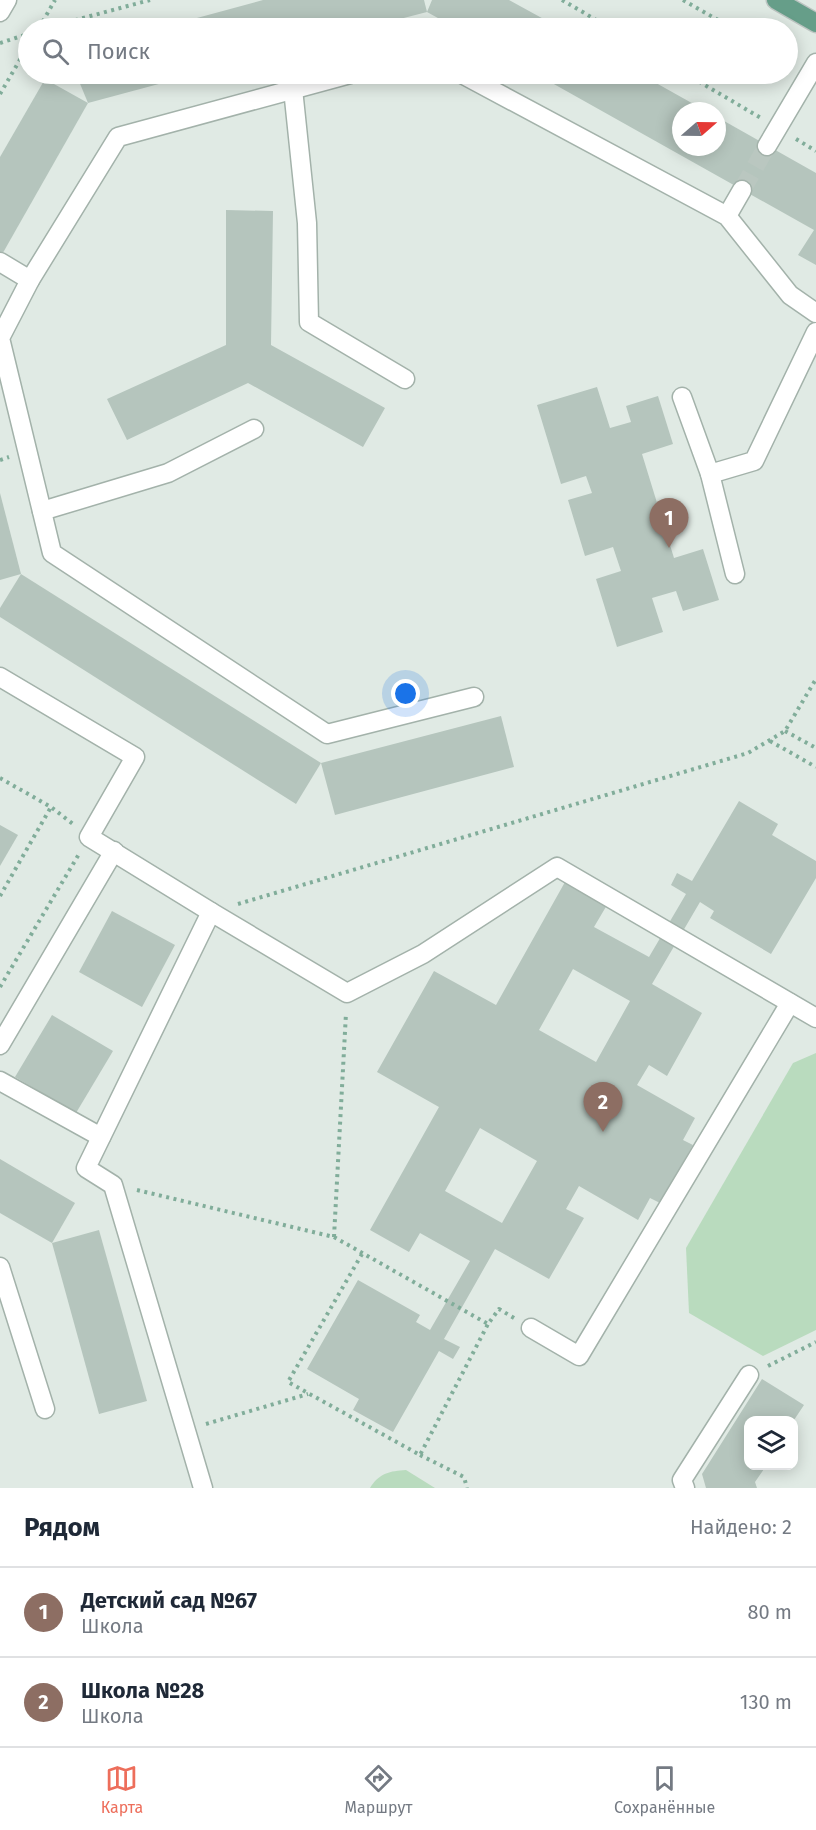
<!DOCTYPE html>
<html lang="ru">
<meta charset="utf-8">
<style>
body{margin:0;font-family:"Fira Sans",sans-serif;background:#f2f2f3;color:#1f2937}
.controls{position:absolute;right:18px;bottom:18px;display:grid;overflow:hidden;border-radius:12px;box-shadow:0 3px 15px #0003}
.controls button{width:54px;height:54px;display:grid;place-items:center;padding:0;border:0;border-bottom:2px solid #e0e1e3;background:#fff;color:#1f2937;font:30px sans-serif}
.compass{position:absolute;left:672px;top:102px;width:54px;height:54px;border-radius:50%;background:#fff;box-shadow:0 3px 15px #0003;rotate:70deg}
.you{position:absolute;left:406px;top:694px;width:21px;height:21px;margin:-15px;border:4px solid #fff;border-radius:50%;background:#1a73e8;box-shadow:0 0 0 9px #1a73e833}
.badge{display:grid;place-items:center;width:39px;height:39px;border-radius:50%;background:#ed6e5b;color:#fff;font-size:20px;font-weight:700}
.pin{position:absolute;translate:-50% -50px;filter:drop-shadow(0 2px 3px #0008)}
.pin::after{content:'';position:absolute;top:32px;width:21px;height:18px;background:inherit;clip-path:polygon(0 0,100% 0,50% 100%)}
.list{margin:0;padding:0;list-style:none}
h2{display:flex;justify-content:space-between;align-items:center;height:78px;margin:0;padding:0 24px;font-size:26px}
h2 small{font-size:20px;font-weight:400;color:#747a83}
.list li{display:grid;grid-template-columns:39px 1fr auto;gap:18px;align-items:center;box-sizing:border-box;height:90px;padding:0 24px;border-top:2px solid #e0e1e3}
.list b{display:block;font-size:22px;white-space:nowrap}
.list p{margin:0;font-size:20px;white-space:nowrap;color:#747a83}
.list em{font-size:20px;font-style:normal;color:#747a83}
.icon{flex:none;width:33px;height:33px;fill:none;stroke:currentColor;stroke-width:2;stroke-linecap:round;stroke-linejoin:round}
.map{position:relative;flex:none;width:816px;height:1488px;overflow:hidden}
.search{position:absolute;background:#fff;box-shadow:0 3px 15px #0003;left:18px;right:18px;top:18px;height:66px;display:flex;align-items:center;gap:15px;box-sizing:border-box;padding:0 21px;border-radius:33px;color:#747a83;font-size:22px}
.sheet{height:258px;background:#fff}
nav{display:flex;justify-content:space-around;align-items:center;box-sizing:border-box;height:84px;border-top:2px solid #e0e1e3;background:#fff;font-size:16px;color:#747a83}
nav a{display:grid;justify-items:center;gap:3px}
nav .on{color:#ed6e5b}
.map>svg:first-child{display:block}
.green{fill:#b9dbbe}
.building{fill:#b5c5bd;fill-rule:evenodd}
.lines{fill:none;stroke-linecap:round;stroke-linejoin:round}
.minor-tunnel{stroke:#bac7c0;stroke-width:18;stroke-dasharray:18 9;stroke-linecap:butt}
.minor-casing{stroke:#a3b2aa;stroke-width:21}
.major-casing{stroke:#bcc4c1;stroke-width:21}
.path{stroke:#81ad9a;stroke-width:4;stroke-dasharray:3 4.5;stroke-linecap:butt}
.minor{stroke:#fff;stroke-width:18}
.major{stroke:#669e89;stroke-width:18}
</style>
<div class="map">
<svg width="816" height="1488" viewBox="0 0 816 1488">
<rect width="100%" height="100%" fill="#e0eae4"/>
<g class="green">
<polygon points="816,1053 816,1330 763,1356 689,1313 686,1248 793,1063"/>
<path d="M 406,1470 L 435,1488 L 370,1488 C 379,1473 390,1471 406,1470 Z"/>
</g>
<g class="building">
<polygon points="263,0 424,0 427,12 432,0 509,0 560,28 456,28 427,12 365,28 160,28"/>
<polygon points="76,74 196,74 88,103"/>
<polygon points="536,74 640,74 706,111 681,111 681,147 717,147 717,117 816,173 816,265 798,255 814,230"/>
<polygon points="45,79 88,103 0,258 0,157"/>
<polygon points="226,210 273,211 271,345 385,408 363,447 248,383 127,440 107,399 226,345"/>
<polygon points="597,387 610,428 631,422 626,406 658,396 673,444 642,454 674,558 703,549 719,600 683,611 676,591 652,598 663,632 617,647 596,579 621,571 613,547 585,556 568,500 592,493 586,476 561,484 537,405"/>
<polygon points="0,493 21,574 0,580"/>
<polygon points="21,574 321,763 296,804 0,617 0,608"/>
<polygon points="501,716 514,767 335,815 321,763"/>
<path d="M 739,801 L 778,824 L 772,835 L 816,861 L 816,878 L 771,954 L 710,918 L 714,911 L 700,902 L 652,984 L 702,1013 L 667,1076 L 649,1065 L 637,1085 L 695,1118 L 683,1140 L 693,1145 L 660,1203 L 650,1198 L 638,1220 L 579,1186 L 566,1209 L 584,1218 L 549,1279 L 495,1249 L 444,1339 L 460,1347 L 453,1359 L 439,1351 L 393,1432 L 353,1410 L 359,1399 L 307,1369 L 358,1280 L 420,1315 L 416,1322 L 430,1330 L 470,1261 L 420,1233 L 409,1252 L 370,1230 L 439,1107 L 377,1072 L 434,971 L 496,1005 L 565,882 L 607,905 L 594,927 L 649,957 L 686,894 L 671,885 L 677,873 L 692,881 ZM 573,969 L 630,1001 L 596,1062 L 539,1030 ZM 480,1128 L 537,1161 L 502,1223 L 445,1191 Z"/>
<polygon points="0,825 18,835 0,866"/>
<polygon points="112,911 175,945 142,1007 79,972"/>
<polygon points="52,1015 113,1051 76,1113 15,1077"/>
<polygon points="0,1159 75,1203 52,1243 0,1213"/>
<polygon points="99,1230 147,1401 99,1414 52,1243"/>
<polygon points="762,1379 804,1405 794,1420 748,1420 748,1466 766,1466 755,1482 757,1488 706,1488 702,1474"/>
</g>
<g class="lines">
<polyline class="minor-tunnel" points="742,190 767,146"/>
<defs>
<g id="minor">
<polyline points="0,12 7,0"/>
<polyline points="350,74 118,137 30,280 0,338 52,553 327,734 474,697"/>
<polyline points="462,74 727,216 790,295 816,313"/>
<polyline points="293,89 307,223 309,322 405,379"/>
<polyline points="767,146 816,63"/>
<polyline points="727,216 742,190"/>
<polyline points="0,262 30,280"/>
<polyline points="682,397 710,474 754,461 816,332"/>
<polyline points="710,474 735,574"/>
<polyline points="42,511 168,473 254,429"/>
<polyline points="0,677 135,757 89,837 211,912 86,1168 113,1185 203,1488"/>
<polyline points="211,912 347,993 423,954 557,867 816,1018"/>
<polyline points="0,1045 114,851"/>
<polyline points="0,1081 101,1137"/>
<polyline points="0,1267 45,1409"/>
<polyline points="531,1328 579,1356 790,1003"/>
<polyline points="685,1488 682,1480 749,1375"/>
</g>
<polyline id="major" points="776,0 816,23"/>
</defs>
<use href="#minor" class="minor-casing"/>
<use href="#major" class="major-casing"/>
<g class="path">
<polyline points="562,0 610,28"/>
<polyline points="683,0 732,28"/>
<polyline points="39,28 55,0"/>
<polyline points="46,28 150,0"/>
<polyline points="0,43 28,34"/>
<polyline points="686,74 761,118"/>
<polyline points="0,94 28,46"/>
<polyline points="796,139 816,151"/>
<polyline points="0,460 9,457"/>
<polyline points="785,731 816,748"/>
<polyline points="770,741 816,767"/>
<polyline points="0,778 51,807 73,824"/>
<polyline points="0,896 51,807"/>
<polyline points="238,904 748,753 785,731 816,679"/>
<polyline points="0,987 79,854"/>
<polyline points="137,1190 334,1237 488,1324 499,1309 514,1318"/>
<polyline points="334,1237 346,1013"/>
<polyline points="362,1254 288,1382 420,1455 488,1324"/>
<polyline points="768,1366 816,1342"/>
<polyline points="206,1424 308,1394"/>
<polyline points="420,1455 464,1477 467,1488"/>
</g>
<use href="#minor" class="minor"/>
<use href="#major" class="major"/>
</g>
</svg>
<div class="controls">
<button><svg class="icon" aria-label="layers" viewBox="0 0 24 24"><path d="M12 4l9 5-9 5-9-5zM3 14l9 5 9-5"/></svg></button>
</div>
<svg class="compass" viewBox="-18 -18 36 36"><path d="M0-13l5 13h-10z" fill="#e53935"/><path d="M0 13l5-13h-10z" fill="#747a83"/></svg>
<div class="you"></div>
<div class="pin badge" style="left:669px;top:548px;background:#8d6e63">1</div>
<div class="pin badge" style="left:603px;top:1132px;background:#8d6e63">2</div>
<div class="search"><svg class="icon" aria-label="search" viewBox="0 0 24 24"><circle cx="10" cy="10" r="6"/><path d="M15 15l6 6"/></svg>Поиск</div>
</div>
<section class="sheet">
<h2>Рядом<small>Найдено: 2</small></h2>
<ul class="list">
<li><span class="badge" style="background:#8d6e63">1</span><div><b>Детский сад №67</b><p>Школа</p></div><em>80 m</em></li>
<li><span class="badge" style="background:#8d6e63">2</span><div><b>Школа №28</b><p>Школа</p></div><em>130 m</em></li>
</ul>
</section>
<nav>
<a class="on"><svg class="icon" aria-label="map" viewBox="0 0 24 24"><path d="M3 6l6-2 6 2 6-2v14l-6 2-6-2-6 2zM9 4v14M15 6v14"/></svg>Карта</a>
<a><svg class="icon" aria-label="directions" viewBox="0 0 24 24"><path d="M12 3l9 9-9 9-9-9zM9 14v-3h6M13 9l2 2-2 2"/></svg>Маршрут</a>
<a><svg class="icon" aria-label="saved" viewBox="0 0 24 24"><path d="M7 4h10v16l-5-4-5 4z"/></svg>Сохранённые</a>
</nav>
